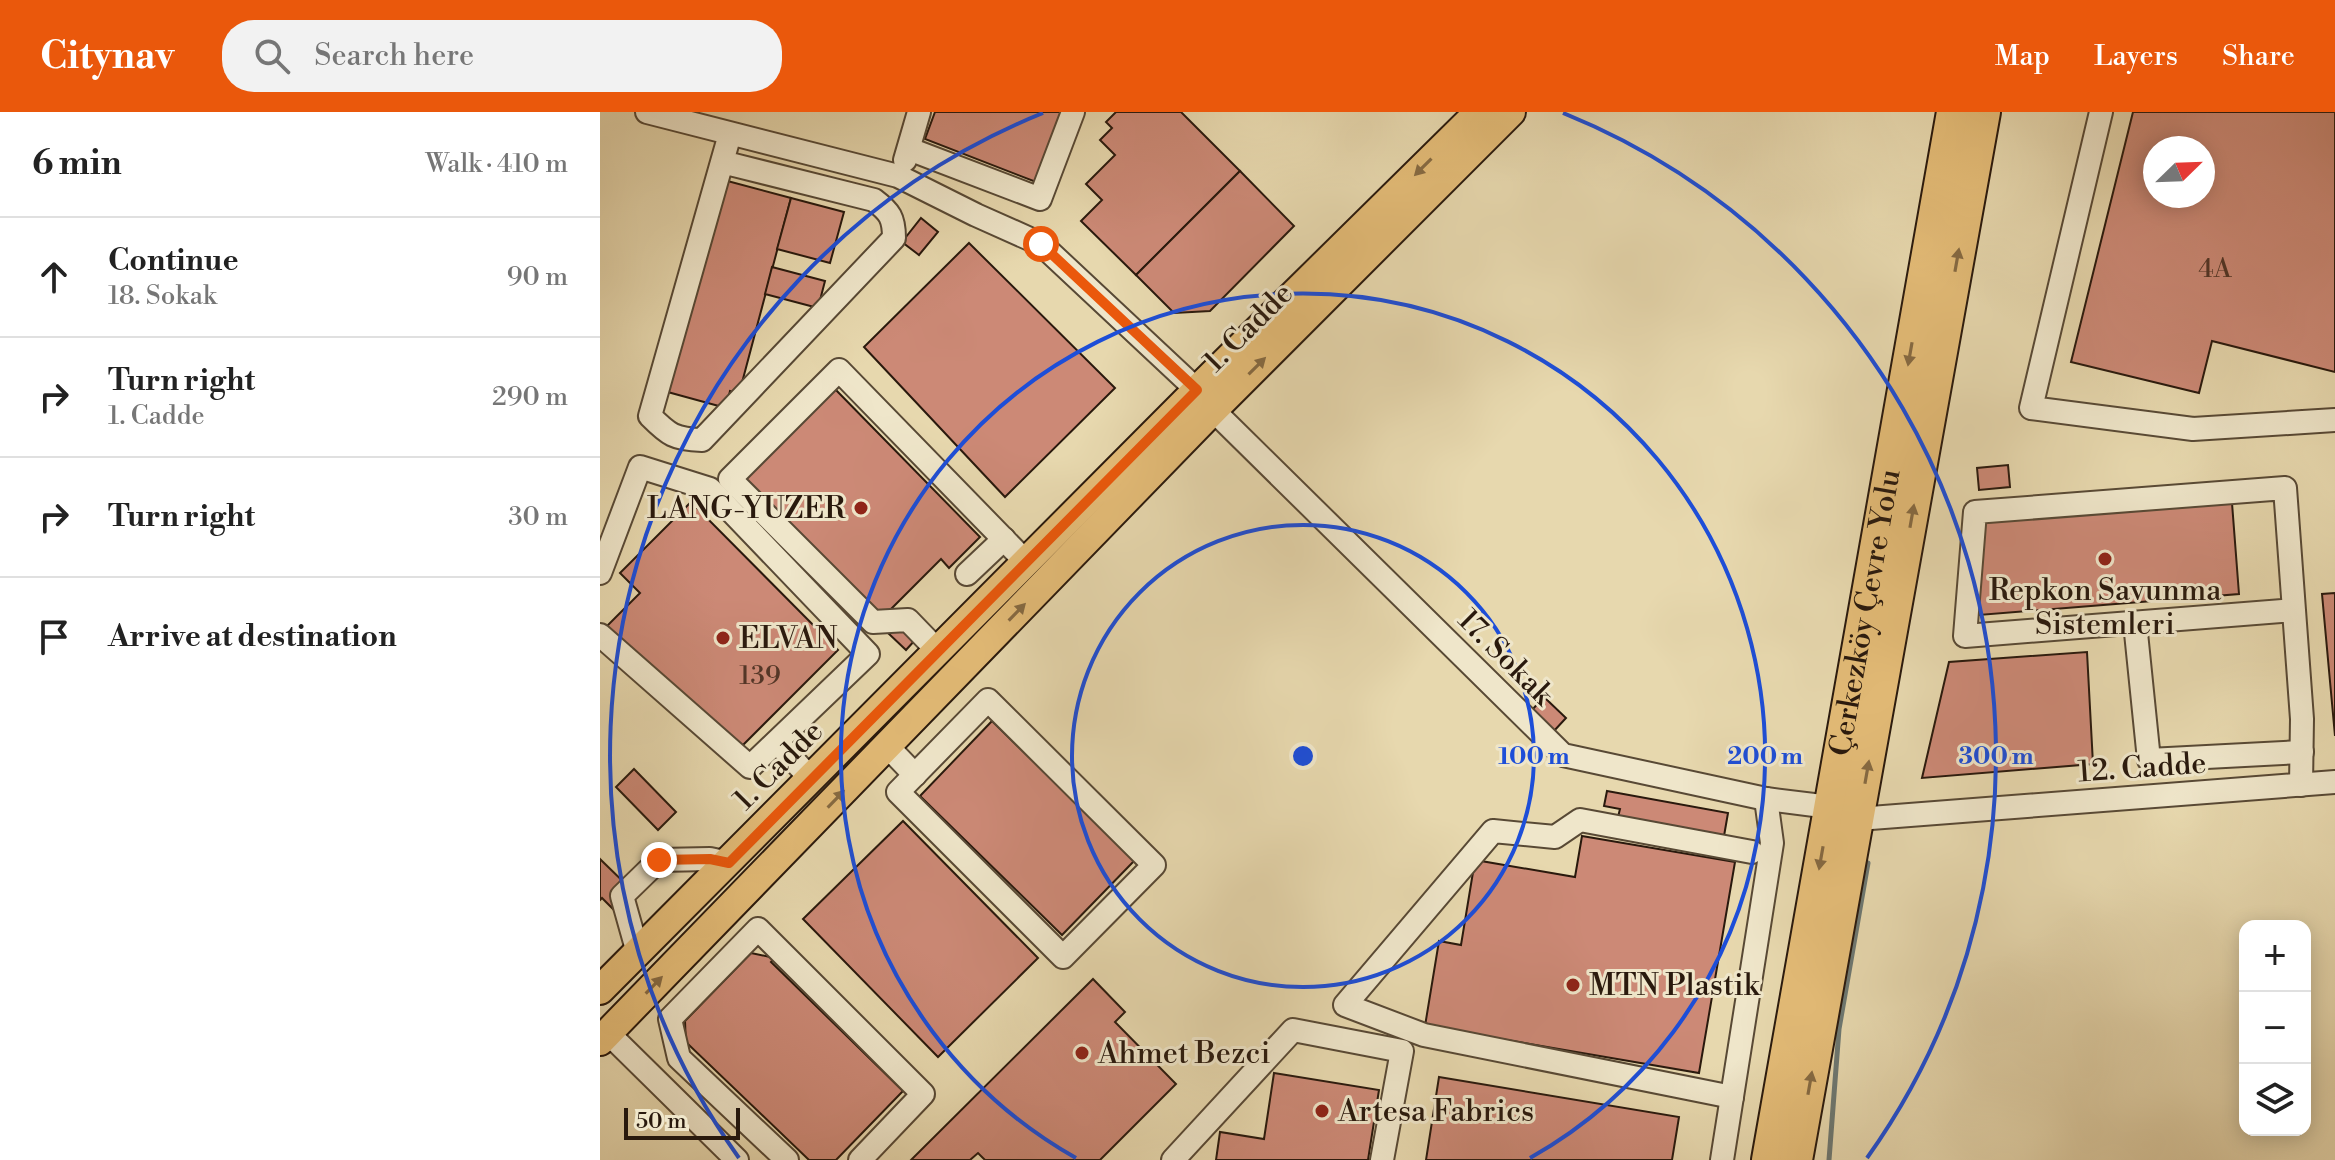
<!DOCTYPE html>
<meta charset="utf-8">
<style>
body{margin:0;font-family:"Libre Bodoni",serif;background:#f2f2f2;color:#222}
.controls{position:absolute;right:24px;bottom:24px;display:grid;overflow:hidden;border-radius:16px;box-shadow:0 4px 20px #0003}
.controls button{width:72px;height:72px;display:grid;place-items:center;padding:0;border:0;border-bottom:2px solid #e0e0e0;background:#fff;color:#222;font:40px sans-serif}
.compass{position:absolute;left:1543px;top:24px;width:72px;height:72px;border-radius:50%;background:#fff;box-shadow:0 4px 20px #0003;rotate:67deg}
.scale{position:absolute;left:24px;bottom:20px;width:116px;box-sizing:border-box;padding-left:8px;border:4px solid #29190d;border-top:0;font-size:22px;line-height:28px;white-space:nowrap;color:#29190d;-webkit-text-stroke:6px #efe6ca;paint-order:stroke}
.stop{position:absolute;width:24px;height:24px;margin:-18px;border:6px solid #ea580c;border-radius:50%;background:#fff}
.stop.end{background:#ea580c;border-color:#fff;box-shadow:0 2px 8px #0008}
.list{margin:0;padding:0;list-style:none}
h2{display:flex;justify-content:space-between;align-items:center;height:104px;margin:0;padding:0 32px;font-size:34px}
h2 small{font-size:26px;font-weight:400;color:#767676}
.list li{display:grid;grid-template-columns:52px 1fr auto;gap:24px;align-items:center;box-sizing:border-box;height:120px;padding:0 32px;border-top:2px solid #e0e0e0}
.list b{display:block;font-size:30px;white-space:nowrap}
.list p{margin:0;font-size:26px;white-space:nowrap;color:#767676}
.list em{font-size:26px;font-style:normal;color:#767676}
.icon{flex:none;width:44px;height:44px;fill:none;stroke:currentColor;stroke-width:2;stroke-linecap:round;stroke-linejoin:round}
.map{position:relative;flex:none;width:1735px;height:1048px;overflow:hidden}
header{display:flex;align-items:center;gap:48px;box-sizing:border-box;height:112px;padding:0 40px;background:#ea580c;color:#fff}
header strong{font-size:38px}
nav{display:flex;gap:44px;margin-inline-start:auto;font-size:28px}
.search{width:560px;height:72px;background:#f2f2f2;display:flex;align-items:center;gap:20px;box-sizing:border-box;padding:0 28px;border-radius:32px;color:#767676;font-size:30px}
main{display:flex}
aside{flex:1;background:#fff}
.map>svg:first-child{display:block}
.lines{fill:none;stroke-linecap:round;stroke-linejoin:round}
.stream{stroke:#6d7872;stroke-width:5}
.building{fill:#cc8976;stroke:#29190d;stroke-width:2;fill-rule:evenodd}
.minor-casing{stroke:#584935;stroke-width:26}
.major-casing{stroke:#29190d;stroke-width:32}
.highway-casing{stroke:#29190d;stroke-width:36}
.minor{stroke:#efe6ca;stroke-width:22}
.major{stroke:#e4bc77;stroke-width:28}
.highway{stroke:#e4bc77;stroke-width:32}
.oneway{fill:#866a42}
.route{stroke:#ea580c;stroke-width:10}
.ring{fill:none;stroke:#1d4ed8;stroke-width:4}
.poi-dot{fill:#8f2418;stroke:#efe6ca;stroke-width:3}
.labels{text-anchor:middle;stroke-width:6;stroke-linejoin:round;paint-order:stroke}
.number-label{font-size:26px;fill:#523527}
.street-label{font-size:30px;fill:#29190d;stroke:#efe6ca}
.poi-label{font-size:30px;fill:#29190d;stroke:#efe6ca;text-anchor:start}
.centre{fill:#1d4ed8;stroke:#efe6ca;stroke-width:4}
.ring-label{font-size:24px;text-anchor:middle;font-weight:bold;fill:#1d4ed8;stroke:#efe6ca;stroke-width:6;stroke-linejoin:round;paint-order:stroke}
</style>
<header>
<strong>Citynav</strong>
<div class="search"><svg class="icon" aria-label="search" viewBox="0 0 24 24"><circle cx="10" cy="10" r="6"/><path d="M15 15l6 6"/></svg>Search here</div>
<nav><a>Map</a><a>Layers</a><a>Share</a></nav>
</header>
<main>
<aside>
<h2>6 min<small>Walk · 410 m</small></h2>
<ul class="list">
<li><svg class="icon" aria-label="ahead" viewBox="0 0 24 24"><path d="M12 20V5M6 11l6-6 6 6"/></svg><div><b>Continue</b><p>18. Sokak</p></div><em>90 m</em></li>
<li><svg class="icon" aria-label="right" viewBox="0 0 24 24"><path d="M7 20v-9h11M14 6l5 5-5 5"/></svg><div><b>Turn right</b><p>1. Cadde</p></div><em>290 m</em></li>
<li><svg class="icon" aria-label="right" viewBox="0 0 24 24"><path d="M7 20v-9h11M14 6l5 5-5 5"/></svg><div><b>Turn right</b></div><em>30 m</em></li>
<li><svg class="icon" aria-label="arrive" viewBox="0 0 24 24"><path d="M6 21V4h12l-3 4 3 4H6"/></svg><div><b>Arrive at destination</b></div></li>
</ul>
</aside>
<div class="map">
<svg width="1735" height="1048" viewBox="0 0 1735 1048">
<rect width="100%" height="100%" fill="#e7d8ae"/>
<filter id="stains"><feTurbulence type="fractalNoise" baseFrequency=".0025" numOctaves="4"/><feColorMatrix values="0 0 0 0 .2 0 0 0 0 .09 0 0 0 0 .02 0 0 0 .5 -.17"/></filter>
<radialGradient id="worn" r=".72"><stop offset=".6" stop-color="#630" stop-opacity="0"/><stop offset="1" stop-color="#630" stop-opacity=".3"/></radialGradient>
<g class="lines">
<polyline class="stream" points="1229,1048 1239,917 1268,751"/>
</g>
<g class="building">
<polygon points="335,0 463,0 436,70 325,27"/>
<polygon points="516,0 581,0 640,59 536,163 481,109 502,88 486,72 515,43 500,28 512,16 506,10"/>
<path d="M 1533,0 L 1735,0 L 1735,260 L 1612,229 L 1599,281 L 1471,250 ZM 1555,36 L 1603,36 L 1603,84 L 1555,84 Z"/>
<polygon points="640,59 694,114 610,199 574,201 536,163"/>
<polygon points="120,67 191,86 139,282 130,279 126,296 64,279"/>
<polygon points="191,86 244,100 230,151 177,137"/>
<polygon points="321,106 338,120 319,143 302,130"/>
<polygon points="369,131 515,276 405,385 264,235"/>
<polygon points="172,155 225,169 218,196 165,182"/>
<polygon points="234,276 380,425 349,456 341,447 280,508 141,367"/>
<polygon points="1408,353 1410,375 1379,378 1377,356"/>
<polygon points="91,390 238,538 136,640 7,514 40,481 20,461"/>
<polygon points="1632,391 1639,482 1379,503 1371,411"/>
<polygon points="1735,481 1735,624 1722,482"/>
<polygon points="299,510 316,527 306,538 288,521"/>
<polygon points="1487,540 1493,652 1322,666 1349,550"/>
<polygon points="944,585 966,606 953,620 931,599"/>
<polygon points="392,609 535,748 462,823 320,684"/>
<polygon points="34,657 76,700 58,718 16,675"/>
<polygon points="1007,679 1128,701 1124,724 1018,705 1020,697 1004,694"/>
<polygon points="303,709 438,846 338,945 203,807"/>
<polygon points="982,724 1135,750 1099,961 825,914 839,829 861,833 875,748 975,765"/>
<polygon points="0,747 36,782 17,801 2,786 0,788"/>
<polygon points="151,841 175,846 171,850 303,979 236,1048 209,1048 88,932 86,935 85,909"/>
<polygon points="493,867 525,900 515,910 576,972 500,1048 385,1048 378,1041 370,1048 311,1048"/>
<polygon points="674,961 779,978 768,1048 616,1048 620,1020 664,1027"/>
<polygon points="839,965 1079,1005 1072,1048 826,1048"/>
</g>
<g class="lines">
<defs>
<g id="minor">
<polyline points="47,0 298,64 376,103 441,132 597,278"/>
<polyline points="1501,0 1431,296 1593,317 1735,308"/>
<polyline points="309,37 440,87 473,0"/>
<polyline points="305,48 319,0"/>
<path d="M 122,50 L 274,88 C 290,100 294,106 294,126 L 102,328 C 74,327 69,323 50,304 L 122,50 L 130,22"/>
<polyline points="613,298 963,643 1166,687 1230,695"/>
<polyline points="0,461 40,355 110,377 268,542 150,655 0,523"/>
<polyline points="367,462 404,427"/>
<polyline points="1694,498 1365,524 1375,400 1685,376 1702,607 1701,673"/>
<polyline points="1535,511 1549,648 1702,640"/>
<polyline points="338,539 308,508 273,510 130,367 239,258 426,450"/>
<polygon points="388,588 554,753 463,845 298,680"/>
<polyline points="177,630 211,667"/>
<polyline points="287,634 315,663"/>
<polyline points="1258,707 1735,670"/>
<polyline points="38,841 22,784 59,748 110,747 129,751"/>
<polyline points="8,921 137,1048"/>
<polyline points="1132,985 824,923 745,893 893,719 955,725 980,708 1152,740"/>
<polyline points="187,1048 79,946 70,907 158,817 323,982 260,1048"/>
<polyline points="573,1048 693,918 802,939 782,1048"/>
<polyline points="1122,1048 1172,731 1166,687"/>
</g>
<g id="major">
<polyline points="0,878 597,278 879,0"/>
<polyline points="0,929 613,298 911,0"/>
</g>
<g id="highway">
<path id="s1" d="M 1168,1048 L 1353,0"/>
<polyline points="1196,1048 1384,0"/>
</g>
</defs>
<use href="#minor" class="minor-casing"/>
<use href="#major" class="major-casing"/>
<use href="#highway" class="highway-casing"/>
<use href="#minor" class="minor"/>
<use href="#major" class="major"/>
<use href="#highway" class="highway"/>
</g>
<defs><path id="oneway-solid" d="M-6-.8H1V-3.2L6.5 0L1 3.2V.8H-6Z" transform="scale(2)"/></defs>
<g class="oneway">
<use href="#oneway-solid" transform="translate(823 55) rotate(135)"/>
<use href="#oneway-solid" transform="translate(1357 148) rotate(-80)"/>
<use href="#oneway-solid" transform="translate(1310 242) rotate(100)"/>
<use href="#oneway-solid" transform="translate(657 254) rotate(-45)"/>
<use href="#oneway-solid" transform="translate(1312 404) rotate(-80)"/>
<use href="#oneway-solid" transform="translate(417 500) rotate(-46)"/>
<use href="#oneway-solid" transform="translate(1267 660) rotate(-80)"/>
<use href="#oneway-solid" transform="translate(236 687) rotate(-46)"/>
<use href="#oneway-solid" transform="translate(1221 746) rotate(100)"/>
<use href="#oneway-solid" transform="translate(54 873) rotate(-46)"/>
<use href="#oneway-solid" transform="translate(1210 971) rotate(-80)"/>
</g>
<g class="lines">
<polyline class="route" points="59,748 110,747 129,751 597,278 441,132"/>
</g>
<g class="ring">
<circle cx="703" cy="644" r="231"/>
<path d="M476 1046A462 462 0 1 1 930 1046"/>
<path d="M139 1046A693 693 0 0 1 443 1M963 1A693 693 0 0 1 1267 1046"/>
</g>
<g class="poi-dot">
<circle cx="261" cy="396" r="8"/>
<circle cx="1505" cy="447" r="8"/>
<circle cx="123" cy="526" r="8"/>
<circle cx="973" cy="873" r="8"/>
<circle cx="482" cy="941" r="8"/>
<circle cx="722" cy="999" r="8"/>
</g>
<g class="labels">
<g class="number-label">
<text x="1615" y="165">4A</text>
<text x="160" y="572">139</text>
</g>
<g class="street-label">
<text transform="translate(648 215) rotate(-45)" y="10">1. Cadde</text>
<text dy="10" stroke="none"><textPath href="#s1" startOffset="556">Çerkezköy Çevre Yolu</textPath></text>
<text transform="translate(906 545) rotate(45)" y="10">17. Sokak</text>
<text transform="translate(178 653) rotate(-45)" y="10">1. Cadde</text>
<text transform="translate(1542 655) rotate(-4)" y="10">12. Cadde</text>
</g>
<g class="poi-label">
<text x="245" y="406" text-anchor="end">LANG-YUZER</text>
<text x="1505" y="488" text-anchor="middle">Repkon Savunma<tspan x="1505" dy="34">Sistemleri</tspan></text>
<text x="139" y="536">ELVAN</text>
<text x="989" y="883">MTN Plastik</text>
<text x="498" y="951">Ahmet Bezci</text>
<text x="738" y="1009">Artesa Fabrics</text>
</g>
</g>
<circle cx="703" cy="644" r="12" class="centre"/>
<g class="ring-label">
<text x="934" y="652">100 m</text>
<text x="1165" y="652">200 m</text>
<text x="1396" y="652">300 m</text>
</g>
<rect width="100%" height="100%" filter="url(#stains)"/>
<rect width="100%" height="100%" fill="url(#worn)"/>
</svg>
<div class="controls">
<button>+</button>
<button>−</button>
<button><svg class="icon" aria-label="layers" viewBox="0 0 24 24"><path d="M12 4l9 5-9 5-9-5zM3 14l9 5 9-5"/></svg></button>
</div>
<svg class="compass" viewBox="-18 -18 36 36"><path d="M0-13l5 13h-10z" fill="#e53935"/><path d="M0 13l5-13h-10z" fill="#767676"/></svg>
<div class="scale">50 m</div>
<div class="stop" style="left:441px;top:132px"></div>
<div class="stop end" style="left:59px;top:748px"></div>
</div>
</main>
